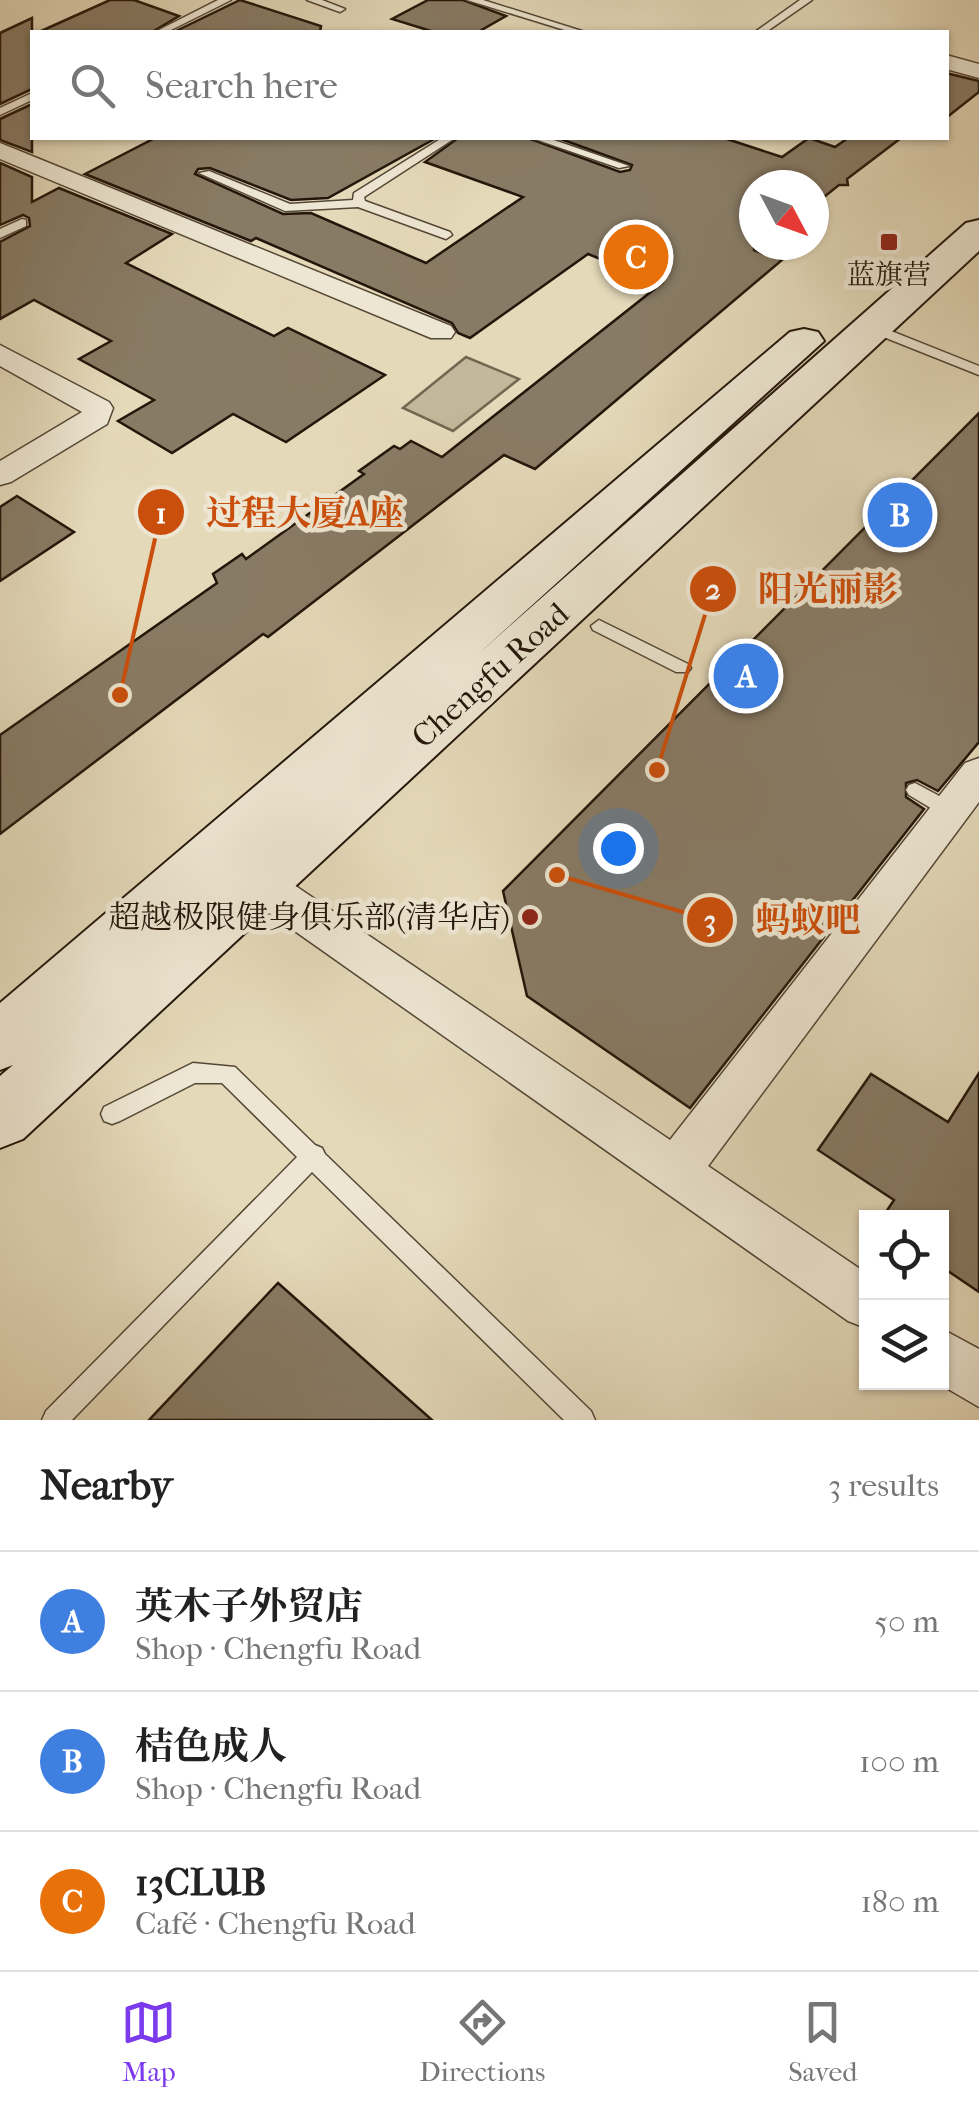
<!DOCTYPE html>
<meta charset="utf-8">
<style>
body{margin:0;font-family:"IM FELL French Canon","Noto Serif SC",serif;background:#f6f6f6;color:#222}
.controls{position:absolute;right:30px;bottom:30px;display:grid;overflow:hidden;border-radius:0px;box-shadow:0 2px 8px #0004}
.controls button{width:90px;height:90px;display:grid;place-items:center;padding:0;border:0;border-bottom:2px solid #e0e0e0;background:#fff;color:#222;font:50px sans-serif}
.compass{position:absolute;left:739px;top:170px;width:90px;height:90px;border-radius:50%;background:#fff;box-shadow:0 2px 8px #0004;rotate:131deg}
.you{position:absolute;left:618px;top:848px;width:35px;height:35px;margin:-25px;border:8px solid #fff;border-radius:50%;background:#1a73e8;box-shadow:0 0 0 15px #1a73e833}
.badge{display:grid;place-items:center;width:65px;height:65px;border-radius:50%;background:#7c3aed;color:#fff;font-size:32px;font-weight:700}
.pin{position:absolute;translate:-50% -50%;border:5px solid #fff;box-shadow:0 2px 10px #0006}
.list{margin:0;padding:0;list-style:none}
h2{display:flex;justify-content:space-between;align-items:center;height:130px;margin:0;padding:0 40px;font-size:42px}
h2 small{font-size:32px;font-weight:400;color:#767676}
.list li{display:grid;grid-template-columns:65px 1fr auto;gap:30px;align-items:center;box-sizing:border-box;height:140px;padding:0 40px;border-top:2px solid #e0e0e0}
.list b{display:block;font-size:38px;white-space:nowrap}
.list p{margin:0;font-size:32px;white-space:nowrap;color:#767676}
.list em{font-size:32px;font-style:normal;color:#767676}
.icon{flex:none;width:55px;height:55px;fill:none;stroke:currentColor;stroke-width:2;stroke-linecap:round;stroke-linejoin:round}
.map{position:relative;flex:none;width:979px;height:1420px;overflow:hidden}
.search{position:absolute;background:#fff;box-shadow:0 2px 8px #0004;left:30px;right:30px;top:30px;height:110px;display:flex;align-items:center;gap:25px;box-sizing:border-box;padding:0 35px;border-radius:0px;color:#767676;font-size:38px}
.sheet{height:550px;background:#fff}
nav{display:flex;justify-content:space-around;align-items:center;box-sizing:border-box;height:140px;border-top:2px solid #e0e0e0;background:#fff;font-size:28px;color:#767676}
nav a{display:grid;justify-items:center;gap:5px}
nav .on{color:#7c3aed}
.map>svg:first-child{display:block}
.green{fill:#c3b89b;stroke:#746752;stroke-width:2.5}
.building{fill:#887b65;stroke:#24160a;stroke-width:2.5}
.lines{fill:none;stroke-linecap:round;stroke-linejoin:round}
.lane-casing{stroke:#544736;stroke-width:3}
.street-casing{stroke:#544736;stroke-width:3}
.secondary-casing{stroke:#24160a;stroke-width:4}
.lane{fill:#ede6d2;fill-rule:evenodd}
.street{fill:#ede6d2;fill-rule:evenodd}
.secondary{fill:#ede6d2;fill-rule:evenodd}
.poi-dot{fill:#8f2418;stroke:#ede6d2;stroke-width:4}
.labels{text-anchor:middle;stroke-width:9;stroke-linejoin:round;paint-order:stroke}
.far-poi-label{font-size:28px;fill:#24160a;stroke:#ede6d2}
.street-label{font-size:32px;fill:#24160a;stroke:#ede6d2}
.poi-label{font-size:32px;fill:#24160a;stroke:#ede6d2;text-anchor:end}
.leader{fill:none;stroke:#cb4f0c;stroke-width:4}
.callout-dot{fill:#cb4f0c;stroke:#ede6d2;stroke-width:4}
.mark-label{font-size:30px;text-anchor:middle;font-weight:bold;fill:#fff}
.callout-label{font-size:35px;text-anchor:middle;font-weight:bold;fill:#cb4f0c;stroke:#ede6d2;stroke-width:9;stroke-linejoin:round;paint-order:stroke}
</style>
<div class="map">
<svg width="979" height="1420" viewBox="0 0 979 1420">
<rect width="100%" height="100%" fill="#e4d9b9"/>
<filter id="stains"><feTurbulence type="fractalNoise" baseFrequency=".002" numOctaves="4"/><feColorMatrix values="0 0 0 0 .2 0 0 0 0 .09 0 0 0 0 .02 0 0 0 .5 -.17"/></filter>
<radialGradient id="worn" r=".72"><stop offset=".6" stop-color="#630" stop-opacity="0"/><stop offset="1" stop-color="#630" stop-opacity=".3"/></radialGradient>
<polygon class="green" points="466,357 519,379 453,431 403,408"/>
<g class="building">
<polygon points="110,0 134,0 179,16 152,32 39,32"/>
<polygon points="240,0 321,26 320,32 174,32"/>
<polygon points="428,0 463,0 506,16 478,32 434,32 392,19"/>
<polygon points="32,18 32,89 0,104 0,33"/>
<polygon points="946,73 979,81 979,92 946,118"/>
<polygon points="32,104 32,152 0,140 0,119"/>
<polygon points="155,138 436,138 328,198 291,200 210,168 198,169 195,174 283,214 311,213 426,263 523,197 425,162 458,138 528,138 620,172 630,170 632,165 558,138 724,138 782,157 809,138 835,147 848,138 901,138 847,179 848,185 839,185 814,205 814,185 754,185 754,250 782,260 535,469 504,455 268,637 263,634 0,834 0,735 217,583 213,574 242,554 246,559 364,474 359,471 394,446 400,449 411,441 442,457 662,283 588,254 470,338 458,333 452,323 256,238 251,241 85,174"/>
<polygon points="0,163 32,177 32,202 59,188 172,234 126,263 274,336 288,328 385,375 286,442 233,414 172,453 118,421 154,400 79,359 111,341 34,300 0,319 0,242 30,226 29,218 23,215 0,225"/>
<polygon points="979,413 979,742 938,791 917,780 906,783 906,797 924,809 690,1108 527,996 503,891"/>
<polygon points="17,496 74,532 0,581 0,507"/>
<polygon points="979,1073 979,1292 942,1267 942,1218 882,1218 894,1200 818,1150 871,1074 948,1122"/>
<polygon points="278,1283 432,1420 149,1420"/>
</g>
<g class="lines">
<defs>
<g id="lane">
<polygon points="218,0 231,0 167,32 155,32"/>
<polygon points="307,0 322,0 345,9 340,12"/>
<polygon points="467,0 483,0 585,32 571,32"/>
<polygon points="800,0 812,0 766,32 755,32"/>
<polygon points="32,93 32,100 0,115 0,108"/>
<polygon points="442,138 455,138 364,197 365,201 450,232 452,235 446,239 358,207 285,211 199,173 209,171 290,204 353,200 354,193"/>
<polygon points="532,138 548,138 629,166 619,168"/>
<polygon points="22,219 26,220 26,226 0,238 0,229"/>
<polygon points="871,323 979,366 979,375 866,330 866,324"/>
<polygon points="599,620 688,664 691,668 688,672 676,672 593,630 591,626"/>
<polygon points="915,783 958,806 960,811 958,816 944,816 909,795 906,790 909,785"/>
<polygon points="193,1063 235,1067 315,1145 322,1148 325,1154 591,1411 595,1420 564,1420 312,1172 72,1420 42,1420 46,1411 297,1157 222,1083 195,1083 120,1121 112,1124 104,1121 101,1114 104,1107"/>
</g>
<g id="street">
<polygon points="946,55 979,64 979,78 946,69"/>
<polygon points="0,143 451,326 455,332 451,338 431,338 0,159"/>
<polygon points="0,345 109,402 113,408 107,424 11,482 0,485 0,461 82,412 0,366"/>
<polygon points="979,758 979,802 708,1166 866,1273 866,1328 848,1321 245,896 239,884 245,872 260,867 275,872 670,1140 965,763"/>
<polygon points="942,1329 979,1349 979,1407 936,1382 942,1382"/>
</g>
<polygon id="secondary" points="979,220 979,251 23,1139 0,1148 0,1076 13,1065 0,1070 0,1003 790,332 804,329 818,332 824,341 477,655 966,223"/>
</defs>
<use href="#lane" class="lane-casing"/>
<use href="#street" class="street-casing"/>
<use href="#secondary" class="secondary-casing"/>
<use href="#lane" class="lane"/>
<use href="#street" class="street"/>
<use href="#secondary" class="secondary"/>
</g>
<g class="poi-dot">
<rect x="879" y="232" width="20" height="20" rx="5"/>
<circle cx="530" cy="917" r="10"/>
</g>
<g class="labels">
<g class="far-poi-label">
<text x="889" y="284">蓝旗营</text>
</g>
<g class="street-label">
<text transform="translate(490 675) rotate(-42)" y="11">Chengfu Road</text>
</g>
<g class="poi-label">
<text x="510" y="928">超越极限健身俱乐部(清华店)</text>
</g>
</g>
<path class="leader" d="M120 695L161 512M657 770L713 589M557 875L710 920"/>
<g class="callout-dot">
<circle cx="120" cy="695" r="10"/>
<circle cx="657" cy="770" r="10"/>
<circle cx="557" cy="875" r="10"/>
<circle cx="161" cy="512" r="25"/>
<circle cx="713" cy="589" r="25"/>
<circle cx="710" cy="920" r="25"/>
</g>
<g class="mark-label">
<text x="161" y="523">1</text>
<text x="713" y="599">2</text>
<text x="710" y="930">3</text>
</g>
<g class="callout-label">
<text x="305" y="525">过程大厦A座</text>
<text x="828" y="601">阳光丽影</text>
<text x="808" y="932">蚂蚁吧</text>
</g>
<rect width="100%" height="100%" filter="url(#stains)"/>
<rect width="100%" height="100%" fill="url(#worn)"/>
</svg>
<div class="controls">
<button><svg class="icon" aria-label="locate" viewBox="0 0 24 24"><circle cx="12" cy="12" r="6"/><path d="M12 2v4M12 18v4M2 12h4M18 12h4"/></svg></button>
<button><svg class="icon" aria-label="layers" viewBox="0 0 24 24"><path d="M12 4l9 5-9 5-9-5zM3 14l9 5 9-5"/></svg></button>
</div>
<svg class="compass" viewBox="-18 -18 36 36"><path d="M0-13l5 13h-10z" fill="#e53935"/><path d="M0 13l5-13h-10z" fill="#767676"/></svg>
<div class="you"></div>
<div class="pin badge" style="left:746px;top:676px;background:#3f7fe0">A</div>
<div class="pin badge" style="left:900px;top:515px;background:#3f7fe0">B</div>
<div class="pin badge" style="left:636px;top:257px;background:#e8710a">C</div>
<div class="search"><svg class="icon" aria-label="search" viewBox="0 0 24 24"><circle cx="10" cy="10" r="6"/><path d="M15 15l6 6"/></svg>Search here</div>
</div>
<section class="sheet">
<h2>Nearby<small>3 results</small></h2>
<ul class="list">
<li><span class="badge" style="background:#3f7fe0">A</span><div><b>英木子外贸店</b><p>Shop · Chengfu Road</p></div><em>50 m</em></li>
<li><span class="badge" style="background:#3f7fe0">B</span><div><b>桔色成人</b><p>Shop · Chengfu Road</p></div><em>100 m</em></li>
<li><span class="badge" style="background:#e8710a">C</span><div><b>13CLUB</b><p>Café · Chengfu Road</p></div><em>180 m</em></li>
</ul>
</section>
<nav>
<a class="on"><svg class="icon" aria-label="map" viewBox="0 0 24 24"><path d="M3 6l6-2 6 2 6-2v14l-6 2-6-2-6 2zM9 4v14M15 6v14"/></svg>Map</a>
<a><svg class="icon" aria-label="directions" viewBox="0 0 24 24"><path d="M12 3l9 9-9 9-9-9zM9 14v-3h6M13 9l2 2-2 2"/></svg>Directions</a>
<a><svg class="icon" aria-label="saved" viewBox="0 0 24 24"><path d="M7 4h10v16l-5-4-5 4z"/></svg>Saved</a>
</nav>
